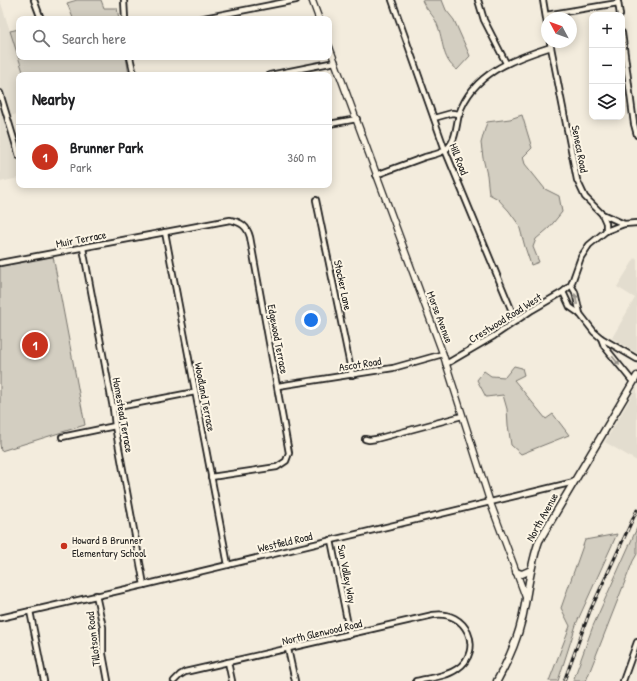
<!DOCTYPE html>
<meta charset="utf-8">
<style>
body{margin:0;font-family:"Patrick Hand",sans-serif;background:#f6f6f6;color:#202124}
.controls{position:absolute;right:12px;top:12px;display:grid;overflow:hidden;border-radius:8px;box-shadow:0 2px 10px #0003}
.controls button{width:36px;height:36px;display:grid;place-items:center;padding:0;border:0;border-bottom:1px solid #e0e0e0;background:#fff;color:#202124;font:20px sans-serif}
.compass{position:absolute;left:541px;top:12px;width:36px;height:36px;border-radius:50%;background:#fff;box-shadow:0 2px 10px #0003;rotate:311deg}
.you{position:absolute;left:311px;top:320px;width:14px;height:14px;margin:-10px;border:3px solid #fff;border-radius:50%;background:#1a73e8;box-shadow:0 0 0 6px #1a73e833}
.badge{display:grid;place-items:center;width:26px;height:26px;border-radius:50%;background:#c8321e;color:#fff;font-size:13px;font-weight:700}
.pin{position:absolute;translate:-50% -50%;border:2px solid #fff;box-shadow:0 1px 4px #0006}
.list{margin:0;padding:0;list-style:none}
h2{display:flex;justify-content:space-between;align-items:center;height:52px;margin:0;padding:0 16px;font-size:17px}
h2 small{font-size:13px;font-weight:400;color:#757577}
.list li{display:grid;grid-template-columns:26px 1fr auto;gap:12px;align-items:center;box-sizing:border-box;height:64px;padding:0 16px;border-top:1px solid #e0e0e0}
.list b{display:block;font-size:15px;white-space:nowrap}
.list p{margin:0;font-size:13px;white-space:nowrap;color:#757577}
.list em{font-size:13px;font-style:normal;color:#757577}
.icon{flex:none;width:22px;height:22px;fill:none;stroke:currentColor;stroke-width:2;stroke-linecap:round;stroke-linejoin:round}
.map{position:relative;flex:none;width:637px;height:681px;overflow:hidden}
.search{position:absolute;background:#fff;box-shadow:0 2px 10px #0003;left:16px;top:16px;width:316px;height:44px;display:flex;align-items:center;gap:10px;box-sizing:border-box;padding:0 14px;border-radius:8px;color:#757577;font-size:15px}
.panel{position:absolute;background:#fff;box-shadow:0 2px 10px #0003;left:16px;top:72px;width:316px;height:116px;border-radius:8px}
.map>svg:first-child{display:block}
.built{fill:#e3ddcf}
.green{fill:#d3cec1;stroke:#78756e}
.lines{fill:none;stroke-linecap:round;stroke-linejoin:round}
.minor-casing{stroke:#1c1c1c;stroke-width:8}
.tertiary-casing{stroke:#1c1c1c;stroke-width:8}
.secondary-casing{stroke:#1c1c1c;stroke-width:9}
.minor{stroke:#fcf5e5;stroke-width:4.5}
.tertiary{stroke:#fcf5e5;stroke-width:5.5}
.secondary{stroke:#fcf5e5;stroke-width:6}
.rail-casing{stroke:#1c1c1c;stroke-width:3}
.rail{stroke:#fcf5e5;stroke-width:1.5;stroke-dasharray:4.5;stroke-linecap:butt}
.oneway{fill:#97938b}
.poi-dot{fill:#c8321e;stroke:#fcf5e5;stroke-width:1.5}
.labels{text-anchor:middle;stroke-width:4;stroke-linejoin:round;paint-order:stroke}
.street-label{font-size:11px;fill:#1c1c1c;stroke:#fcf5e5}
.poi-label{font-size:11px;fill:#1c1c1c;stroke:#fcf5e5;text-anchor:start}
</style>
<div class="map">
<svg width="637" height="681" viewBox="0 0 637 681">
<rect width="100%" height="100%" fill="#f3ecdd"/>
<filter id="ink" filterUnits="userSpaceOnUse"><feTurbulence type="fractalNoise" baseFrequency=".025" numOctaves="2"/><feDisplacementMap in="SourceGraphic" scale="8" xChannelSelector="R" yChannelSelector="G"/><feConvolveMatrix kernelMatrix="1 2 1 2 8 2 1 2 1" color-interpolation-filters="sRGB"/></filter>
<g filter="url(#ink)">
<g class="built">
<polygon points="0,0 24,75 19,75 19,113 11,116 19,141 19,178 0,182"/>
<polygon points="635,258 637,260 637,353 612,338 635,298 617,287"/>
<polygon points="637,387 637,461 605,442"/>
</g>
<g class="green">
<polygon points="77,0 101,0 104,8 117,8 119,19 71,19 73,18 67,3"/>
<path d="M 422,0 L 442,0 L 446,10 L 454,20 L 470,56 L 457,70 C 441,59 444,40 437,24 C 434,15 425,9 422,0 Z"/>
<polygon points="19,29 19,57 126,57 129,75 24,75 10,31"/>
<polygon points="522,115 532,148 523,157 525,164 545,189 559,196 562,212 549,228 536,239 533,247 539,262 531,265 525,247 519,225 509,211 498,199 489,194 487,175 483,158 481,143 487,122 510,119"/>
<polygon points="53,256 85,425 1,451 0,444 0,265"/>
<polygon points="514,366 522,368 524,375 514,380 546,419 553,414 569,435 521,454 511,445 508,425 507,409 503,395 486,397 477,380 484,371 491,376 505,377"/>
<polygon points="637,528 637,554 633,561 586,681 573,681 593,626"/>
<polygon points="617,534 577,622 558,681 549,681 570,626 561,608 585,540"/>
</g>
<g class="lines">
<defs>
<g id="minor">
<polyline points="34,0 41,19"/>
<polyline points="124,0 125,19"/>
<polyline points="392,0 445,150 516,321"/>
<polyline points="478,0 484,20 506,63"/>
<polyline points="543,0 547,24"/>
<polyline points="618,2 620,15"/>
<polyline points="546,15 618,3"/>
<polyline points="199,19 296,0"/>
<polyline points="622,33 634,124 637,135"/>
<polyline points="550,42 577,180 585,197 602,214 624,224 637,223"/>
<polyline points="130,57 134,75"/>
<polyline points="270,75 335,62"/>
<polyline points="0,93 19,156"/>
<polyline points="434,118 452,113 460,114"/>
<polyline points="329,124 357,119"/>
<path d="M 376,175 C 392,169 409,163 425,157 C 431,155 440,154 445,150 C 456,143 456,126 459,114 C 473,73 513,59 551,47"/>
<polyline points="316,200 352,375"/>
<polyline points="602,214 606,223 606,231"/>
<polyline points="165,232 228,565"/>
<polyline points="83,248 113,408 115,426 144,585"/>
<path d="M 0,263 L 230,220 C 241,222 247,226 250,237 L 289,453 L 286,461 L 277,467 L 211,477"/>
<polyline points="571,285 575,292 580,314"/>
<polyline points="563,292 570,307 580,314 594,332 601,338 637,359"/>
<polyline points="601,338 604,346 633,382"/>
<polyline points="446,364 494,336 532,310 563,292 571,285 581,257 589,245 606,231 624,224"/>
<polyline points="278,386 393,368 443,354"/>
<polyline points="113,408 195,392"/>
<polyline points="62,437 115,426"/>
<polyline points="365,439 369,440 376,439 462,416"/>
<polyline points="331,540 350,635"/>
<polyline points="96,595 103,627 103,654 108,681"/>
<polyline points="30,611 44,681"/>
<polyline points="0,618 144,585 574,482"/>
<polyline points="288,649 295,681"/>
<polyline points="228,662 232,681"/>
<path d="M 174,681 L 180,675 L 185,672 L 433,615 C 466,609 485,650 457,669 C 446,677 429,678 416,681"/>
<polyline points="623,681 637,642"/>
</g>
<g id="tertiary">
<polyline points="312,0 319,19"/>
<polyline points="329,46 443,354 490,502 526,598"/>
</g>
<g id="secondary">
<polyline points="516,572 522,574 531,570"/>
<path d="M 497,681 C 508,661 517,641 522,619 C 528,592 530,566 539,541 L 637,376"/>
</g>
</defs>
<use href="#minor" class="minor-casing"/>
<use href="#tertiary" class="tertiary-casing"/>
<use href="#secondary" class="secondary-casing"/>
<use href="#minor" class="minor"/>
<use href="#tertiary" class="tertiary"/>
<use href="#secondary" class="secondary"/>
<defs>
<polyline id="rail" points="564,681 590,611 637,510"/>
</defs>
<use href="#rail" class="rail-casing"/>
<use href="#rail" class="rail"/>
</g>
<defs><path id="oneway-solid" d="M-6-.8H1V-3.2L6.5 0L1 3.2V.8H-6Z"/></defs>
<g class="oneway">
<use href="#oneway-solid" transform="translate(576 299) rotate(-103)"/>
<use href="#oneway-solid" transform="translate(616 361) rotate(51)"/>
</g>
</g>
<circle class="poi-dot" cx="64" cy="546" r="4"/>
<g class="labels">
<g class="street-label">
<text transform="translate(580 149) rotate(79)" y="4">Seneca Road</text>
<text transform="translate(459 159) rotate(68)" y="4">Hill Road</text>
<text transform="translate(81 239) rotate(-11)" y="4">Muir Terrace</text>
<text transform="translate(343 285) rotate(78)" y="4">Stocker Lane</text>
<text transform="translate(440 317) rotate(69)" y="4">Morse Avenue</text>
<text transform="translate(505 318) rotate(-32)" y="4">Crestwood Road West</text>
<text transform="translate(278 339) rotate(79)" y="4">Edgewood Terrace</text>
<text transform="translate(360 364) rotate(-9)" y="4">Ascot Road</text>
<text transform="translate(205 397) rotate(79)" y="4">Woodland Terrace</text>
<text transform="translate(123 415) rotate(80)" y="4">Homestead Terrace</text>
<text transform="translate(542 517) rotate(-61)" y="4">North Avenue</text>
<text transform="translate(285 542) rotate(-13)" y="4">Westfield Road</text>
<text transform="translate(347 574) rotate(79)" y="4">Sun Valley Way</text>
<text transform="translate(322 632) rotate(-13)" y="4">North Glenwood Road</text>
<text transform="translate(93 639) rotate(-97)" y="4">Tillotson Road</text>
</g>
<g class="poi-label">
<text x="72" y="544">Howard B Brunner<tspan x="72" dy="13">Elementary School</tspan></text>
</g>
</g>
</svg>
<div class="controls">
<button>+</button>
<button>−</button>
<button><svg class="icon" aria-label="layers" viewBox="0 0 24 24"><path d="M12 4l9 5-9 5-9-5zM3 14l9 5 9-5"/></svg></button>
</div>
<svg class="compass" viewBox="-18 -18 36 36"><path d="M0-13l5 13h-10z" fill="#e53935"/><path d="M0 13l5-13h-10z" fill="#757577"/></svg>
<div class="you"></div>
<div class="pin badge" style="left:35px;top:345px">1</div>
<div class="search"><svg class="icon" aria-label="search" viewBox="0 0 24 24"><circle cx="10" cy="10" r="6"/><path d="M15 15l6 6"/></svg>Search here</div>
<section class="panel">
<h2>Nearby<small></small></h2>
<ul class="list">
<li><span class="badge">1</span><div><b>Brunner Park</b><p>Park</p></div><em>360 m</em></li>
</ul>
</section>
</div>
